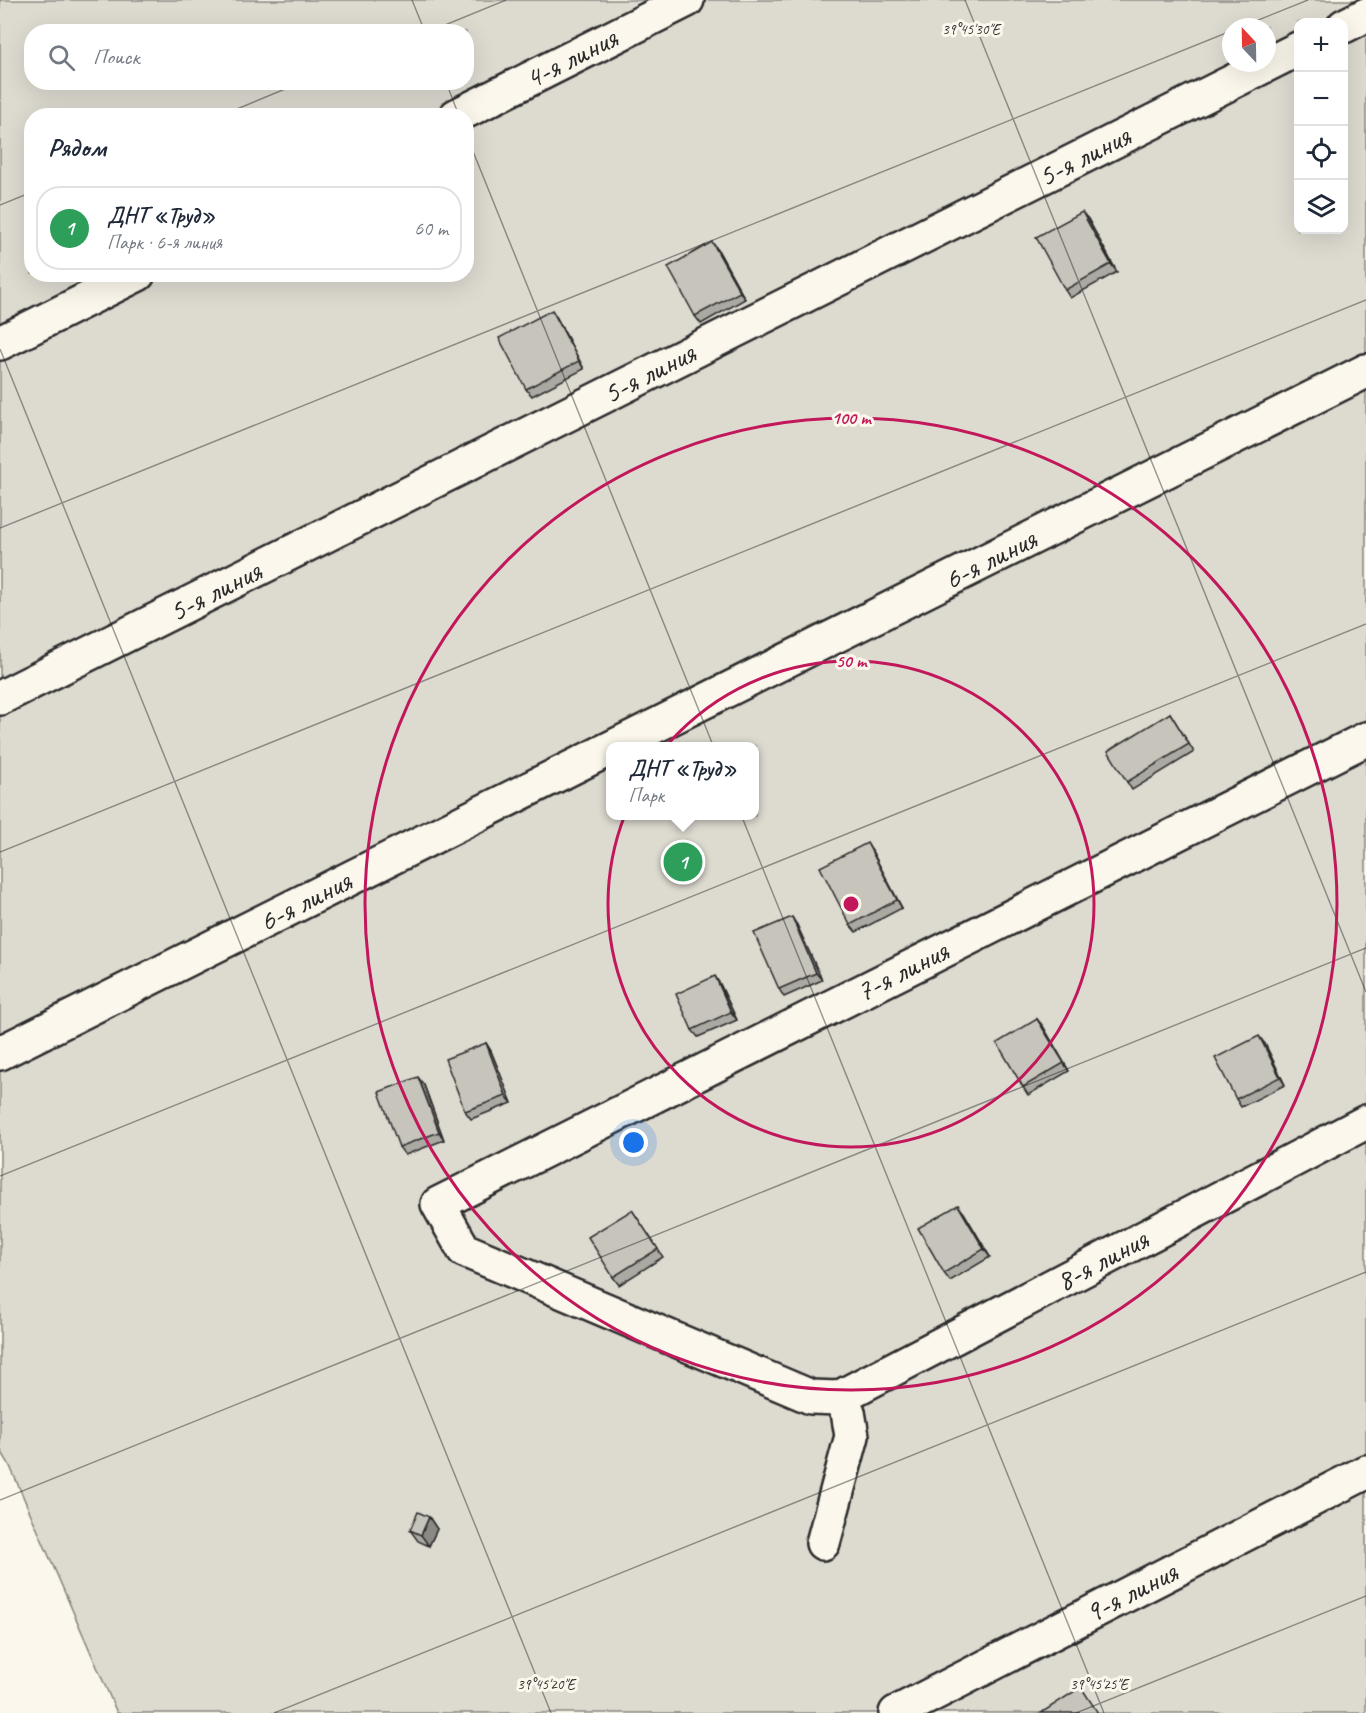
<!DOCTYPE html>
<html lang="ru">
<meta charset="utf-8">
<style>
body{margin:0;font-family:Caveat,sans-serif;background:#f2f2f3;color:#1f2937}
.controls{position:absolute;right:18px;top:18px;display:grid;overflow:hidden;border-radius:12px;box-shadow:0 6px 24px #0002}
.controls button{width:54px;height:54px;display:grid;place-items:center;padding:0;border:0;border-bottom:2px solid #e0e1e3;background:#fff;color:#1f2937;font:30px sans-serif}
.compass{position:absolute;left:1222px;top:18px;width:54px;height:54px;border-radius:50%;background:#fff;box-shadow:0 6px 24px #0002;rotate:338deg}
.you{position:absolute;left:634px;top:1143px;width:21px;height:21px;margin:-15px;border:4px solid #fff;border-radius:50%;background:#1a73e8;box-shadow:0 0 0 9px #1a73e833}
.badge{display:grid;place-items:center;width:39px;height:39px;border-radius:50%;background:#7c3aed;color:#fff;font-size:20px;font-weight:700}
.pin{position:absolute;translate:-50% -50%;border:3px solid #fff;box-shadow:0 2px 6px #0006}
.popup{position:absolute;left:606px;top:742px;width:153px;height:78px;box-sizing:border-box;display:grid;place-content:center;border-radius:12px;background:#fff;filter:drop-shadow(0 2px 4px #0005);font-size:20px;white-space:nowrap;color:#747a83}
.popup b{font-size:22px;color:#1f2937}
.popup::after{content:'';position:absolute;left:50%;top:100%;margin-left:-12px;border:12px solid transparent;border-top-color:#fff}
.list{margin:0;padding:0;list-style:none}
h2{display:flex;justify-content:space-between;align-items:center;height:78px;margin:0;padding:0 24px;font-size:26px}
h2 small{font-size:20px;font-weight:400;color:#747a83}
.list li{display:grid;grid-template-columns:39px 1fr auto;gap:18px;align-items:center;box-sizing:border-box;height:84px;margin:0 12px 12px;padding:0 12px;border:2px solid #e0e1e3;border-radius:24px}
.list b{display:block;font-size:22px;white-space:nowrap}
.list p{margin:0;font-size:20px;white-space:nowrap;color:#747a83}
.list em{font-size:20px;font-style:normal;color:#747a83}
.icon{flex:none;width:33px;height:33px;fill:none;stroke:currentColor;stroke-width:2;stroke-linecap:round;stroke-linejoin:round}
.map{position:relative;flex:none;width:1366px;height:1713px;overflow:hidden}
.search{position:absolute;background:#fff;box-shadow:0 6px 24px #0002;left:24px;top:24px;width:450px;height:66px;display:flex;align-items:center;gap:15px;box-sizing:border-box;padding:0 21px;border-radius:24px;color:#747a83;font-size:22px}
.panel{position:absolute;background:#fff;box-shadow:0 6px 24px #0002;left:24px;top:108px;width:450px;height:174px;border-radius:24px}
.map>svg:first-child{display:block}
.green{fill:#dddad0;stroke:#84827e;stroke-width:1.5;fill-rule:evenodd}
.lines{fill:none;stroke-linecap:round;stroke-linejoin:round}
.minor-casing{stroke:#2b2b2b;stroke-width:38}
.minor{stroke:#fbf7ec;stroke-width:33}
.wall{fill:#aba9a2;stroke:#2b2b2b;stroke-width:1.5}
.shaded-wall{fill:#8b8984;stroke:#2b2b2b;stroke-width:1.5}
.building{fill:#c7c4bc;stroke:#2b2b2b;stroke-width:1.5}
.ticks{fill:none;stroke:#2b2b2b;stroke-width:1.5;stroke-opacity:0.45}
.ring{fill:none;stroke:#c2185b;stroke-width:3}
.labels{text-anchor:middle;stroke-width:6;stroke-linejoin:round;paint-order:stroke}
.street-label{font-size:30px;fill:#2b2b2b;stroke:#fbf7ec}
.ticks-label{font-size:15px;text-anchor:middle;fill:#2b2b2b;stroke:#fbf7ec;stroke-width:6;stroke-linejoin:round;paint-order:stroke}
.centre{fill:#c2185b;stroke:#fbf7ec;stroke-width:3}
.ring-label{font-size:18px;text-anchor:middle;font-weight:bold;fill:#c2185b;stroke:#fbf7ec;stroke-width:6;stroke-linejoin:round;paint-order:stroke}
</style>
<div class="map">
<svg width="1366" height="1713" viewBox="0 0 1366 1713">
<rect width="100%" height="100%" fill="#fbf7ec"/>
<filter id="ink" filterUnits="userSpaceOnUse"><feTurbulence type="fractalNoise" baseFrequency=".0167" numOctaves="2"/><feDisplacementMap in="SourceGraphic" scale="12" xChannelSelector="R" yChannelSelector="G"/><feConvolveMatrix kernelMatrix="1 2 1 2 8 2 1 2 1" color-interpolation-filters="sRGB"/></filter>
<g filter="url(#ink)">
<path class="green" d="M 0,0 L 1366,0 L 1366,1713 L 117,1713 L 9,1464 L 0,1449 ZM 1298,22 L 1344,22 L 1344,230 L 1298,230 ZM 1231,27 L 1267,27 L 1267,63 L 1231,63 ZM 32,32 L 466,32 L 466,82 L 32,82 ZM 32,116 L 466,116 L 466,274 L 32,274 ZM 611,746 L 755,746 L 755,816 L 611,816 Z"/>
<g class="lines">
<defs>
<g id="minor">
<polyline points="1344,26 1366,15"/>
<polyline points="456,116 687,0"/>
<polyline points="0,343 138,274"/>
<polyline points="0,698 1298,49"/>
<polyline points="615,746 1366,371"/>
<polyline points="0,1053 611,748"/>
<polyline points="838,1398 1366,1122"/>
<polyline points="823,1543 852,1436 848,1412 838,1398 811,1397 464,1250 438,1204 1366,739"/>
<polyline points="896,1713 1366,1472"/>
</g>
</defs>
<use href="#minor" class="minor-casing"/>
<use href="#minor" class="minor"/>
</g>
<g class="wall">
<polygon points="1088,219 1117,272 1070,298 1065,290"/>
<polygon points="718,250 745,299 701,324 695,316"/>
<polygon points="557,318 584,369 532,396 526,389"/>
<polygon points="1170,713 1194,752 1132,790 1127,782"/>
<polygon points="872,851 902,908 856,932 850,925"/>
<polygon points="797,925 822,980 784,997 779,989"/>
<polygon points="720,984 737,1020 698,1037 692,1030"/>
<polygon points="1037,1019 1069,1071 1028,1095 1023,1087"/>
<polygon points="486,1043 491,1051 512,1103 471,1119 465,1111"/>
<polygon points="1265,1044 1285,1085 1241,1107 1236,1099"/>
<polygon points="424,1085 444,1140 405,1155 399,1147"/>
<polygon points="632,1210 663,1257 619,1285 613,1277"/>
<polygon points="964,1213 990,1257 950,1281 944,1273"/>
<polygon points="429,1517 437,1529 429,1546 418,1541 410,1530"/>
</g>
<g class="shaded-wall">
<polygon points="1082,212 1088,219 1117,272 1111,264"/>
<polygon points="712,242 718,250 745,299 740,292"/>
<polygon points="552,310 557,318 584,369 579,361"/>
<polygon points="867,843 872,851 902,908 897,900"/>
<polygon points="792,917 797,925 822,980 816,973"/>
<polygon points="715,976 720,984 737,1020 731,1012"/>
<polygon points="1037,1019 1043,1026 1069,1071 1064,1063"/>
<polygon points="1259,1036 1265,1044 1285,1085 1280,1077"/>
<polygon points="486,1043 491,1051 512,1103 506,1096"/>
<polygon points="418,1077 424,1085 444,1140 439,1132"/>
<polygon points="958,1205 964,1213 990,1257 984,1249"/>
<polygon points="429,1517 437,1529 429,1546 421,1535"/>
</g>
<g class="building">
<polygon points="32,198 32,207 27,200"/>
<polygon points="1082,212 1111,264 1065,290 1036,237"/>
<polygon points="712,242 740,292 695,316 668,267"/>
<polygon points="552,310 579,361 526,389 499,338"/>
<polygon points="1170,713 1189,744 1127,782 1108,751"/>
<polygon points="867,843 897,900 850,925 820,867"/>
<polygon points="792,917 816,973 779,989 754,933"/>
<polygon points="715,976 731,1012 692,1030 676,994"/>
<polygon points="1037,1019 1064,1063 1023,1087 997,1043"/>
<polygon points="1259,1036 1280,1077 1236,1099 1215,1058"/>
<polygon points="486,1043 506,1096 465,1111 445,1059"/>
<polygon points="418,1077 439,1132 399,1147 379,1092"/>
<polygon points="958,1205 984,1249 944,1273 918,1228"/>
<polygon points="632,1210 658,1249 613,1277 588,1237"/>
<polygon points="418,1512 429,1517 421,1535 410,1530"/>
<polygon points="1081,1687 1098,1713 1041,1713"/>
</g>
</g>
<path class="ticks" d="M 412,0 L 425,32M 965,0 L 1366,992M 1241,27 L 1308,0M 428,32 L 506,0M 446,82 L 459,116M 220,116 L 302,82M 466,134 L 1104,1713M 0,205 L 32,192M 0,349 L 551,1713M 0,528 L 1231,31M 0,852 L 1366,300M 0,1176 L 1366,624M 0,1500 L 1366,948M 274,1713 L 1366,1272M 1076,1713 L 1366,1596"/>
<g class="ring">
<circle cx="851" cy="904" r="243"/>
<circle cx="851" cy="904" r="486"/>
</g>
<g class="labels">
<g class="street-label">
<text transform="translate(571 58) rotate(-27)" y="10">4-я линия</text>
<text transform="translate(1084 156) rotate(-27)" y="10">5-я линия</text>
<text transform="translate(649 373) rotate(-27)" y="10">5-я линия</text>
<text transform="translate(990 559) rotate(-27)" y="10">6-я линия</text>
<text transform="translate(215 591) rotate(-27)" y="10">5-я линия</text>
<text transform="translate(305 901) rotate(-27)" y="10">6-я линия</text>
<text transform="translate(902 971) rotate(-27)" y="10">7-я линия</text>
<text transform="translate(1102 1260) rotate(-28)" y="10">8-я линия</text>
<text transform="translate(1131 1592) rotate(-27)" y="10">9-я линия</text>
</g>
</g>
<g class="ticks-label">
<text x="971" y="34">39°45'30"E</text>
<text x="546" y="1689">39°45'20"E</text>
<text x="1099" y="1689">39°45'25"E</text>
</g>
<circle cx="851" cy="904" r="9" class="centre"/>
<g class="ring-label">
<text x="851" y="424">100 m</text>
<text x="851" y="667">50 m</text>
</g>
</svg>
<div class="controls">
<button>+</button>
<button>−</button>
<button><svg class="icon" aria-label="locate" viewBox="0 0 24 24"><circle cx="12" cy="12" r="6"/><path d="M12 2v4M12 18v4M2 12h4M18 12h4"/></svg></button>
<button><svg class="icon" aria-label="layers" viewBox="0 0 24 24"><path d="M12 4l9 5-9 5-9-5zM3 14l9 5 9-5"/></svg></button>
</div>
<svg class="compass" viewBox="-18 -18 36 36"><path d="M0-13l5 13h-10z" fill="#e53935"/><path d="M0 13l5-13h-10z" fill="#747a83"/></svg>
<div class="you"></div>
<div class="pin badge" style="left:683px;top:862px;background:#2e9e5b">1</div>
<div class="popup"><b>ДНТ «Труд»</b>Парк</div>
<div class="search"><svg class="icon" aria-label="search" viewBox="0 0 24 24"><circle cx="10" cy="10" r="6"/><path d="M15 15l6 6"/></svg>Поиск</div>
<section class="panel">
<h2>Рядом<small></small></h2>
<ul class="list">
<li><span class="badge" style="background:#2e9e5b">1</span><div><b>ДНТ «Труд»</b><p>Парк · 6-я линия</p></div><em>60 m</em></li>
</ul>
</section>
</div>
